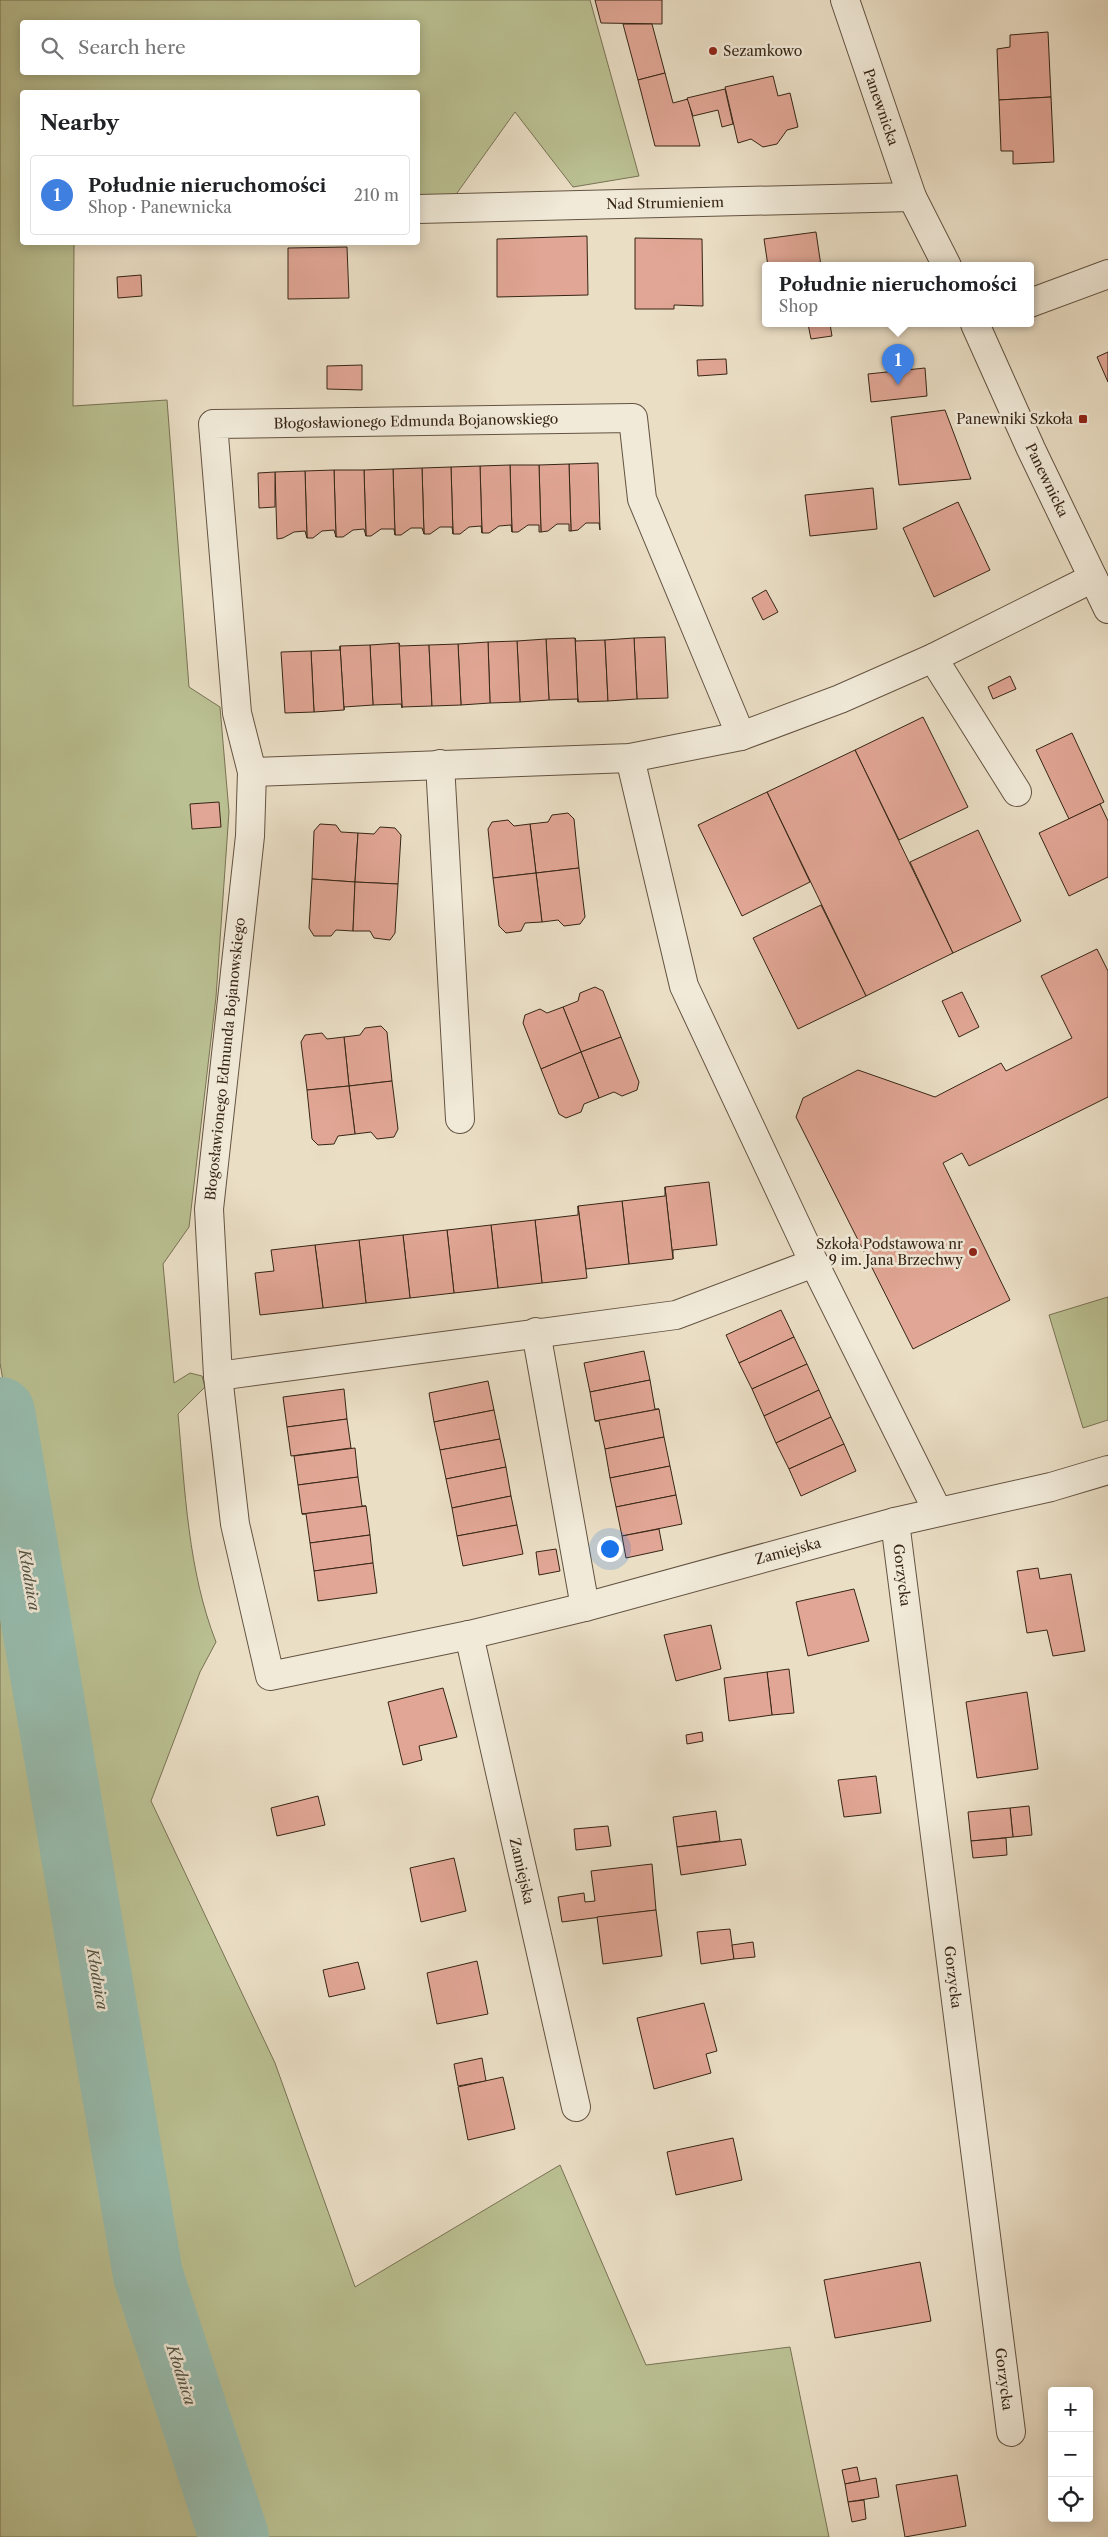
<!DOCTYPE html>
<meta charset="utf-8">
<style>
body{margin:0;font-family:"Libre Caslon Text",serif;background:#f2f2f2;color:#202124}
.controls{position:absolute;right:15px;bottom:15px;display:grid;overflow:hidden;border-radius:5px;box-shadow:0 2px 12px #0003}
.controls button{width:45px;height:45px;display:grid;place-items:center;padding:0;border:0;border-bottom:1px solid #e0e0e0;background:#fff;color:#202124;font:25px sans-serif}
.you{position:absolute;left:609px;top:1548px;width:18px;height:18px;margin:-12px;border:4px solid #fff;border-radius:50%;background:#1a73e8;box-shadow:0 0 0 8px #1a73e833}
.badge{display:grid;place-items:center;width:32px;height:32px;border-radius:50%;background:#8f2418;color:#fff;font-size:16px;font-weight:700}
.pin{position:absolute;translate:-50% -41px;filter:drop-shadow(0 1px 2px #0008)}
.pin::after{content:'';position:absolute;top:26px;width:18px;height:15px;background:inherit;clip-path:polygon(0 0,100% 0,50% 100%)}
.popup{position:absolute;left:762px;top:262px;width:272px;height:65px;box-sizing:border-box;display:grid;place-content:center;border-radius:5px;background:#fff;filter:drop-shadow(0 1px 4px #0005);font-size:16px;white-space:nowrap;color:#757577}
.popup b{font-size:19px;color:#202124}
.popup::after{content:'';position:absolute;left:50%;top:100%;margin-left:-10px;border:10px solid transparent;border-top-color:#fff}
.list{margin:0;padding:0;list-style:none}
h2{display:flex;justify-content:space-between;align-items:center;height:65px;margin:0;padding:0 20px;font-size:21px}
h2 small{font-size:16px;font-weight:400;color:#757577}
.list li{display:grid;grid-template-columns:32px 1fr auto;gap:15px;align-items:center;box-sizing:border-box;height:80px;margin:0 10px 10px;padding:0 10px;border:1px solid #e0e0e0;border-radius:5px}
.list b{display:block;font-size:19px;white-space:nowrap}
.list p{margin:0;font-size:16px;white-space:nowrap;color:#757577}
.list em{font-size:16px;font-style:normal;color:#757577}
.icon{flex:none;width:28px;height:28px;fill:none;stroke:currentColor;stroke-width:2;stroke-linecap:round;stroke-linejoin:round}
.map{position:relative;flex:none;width:1108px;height:2537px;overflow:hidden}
.search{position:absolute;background:#fff;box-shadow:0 2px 12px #0003;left:20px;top:20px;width:400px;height:55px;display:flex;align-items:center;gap:12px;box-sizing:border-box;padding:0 18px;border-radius:5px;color:#757577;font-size:19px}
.panel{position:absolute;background:#fff;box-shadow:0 2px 12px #0003;left:20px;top:90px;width:400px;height:155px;border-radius:5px}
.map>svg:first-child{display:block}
.green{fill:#bac092;stroke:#787254;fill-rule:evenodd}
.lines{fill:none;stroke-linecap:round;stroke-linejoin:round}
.stream{stroke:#718071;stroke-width:11}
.river{stroke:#98bdaf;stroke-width:70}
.building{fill:#e1a695;stroke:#362515}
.minor-casing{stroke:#635341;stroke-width:30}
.minor{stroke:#f1ead9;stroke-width:28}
.poi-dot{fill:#8f2418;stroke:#f1ead9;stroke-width:2}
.labels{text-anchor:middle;stroke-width:5;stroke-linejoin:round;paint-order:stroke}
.poi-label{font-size:14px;fill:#362515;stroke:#f1ead9;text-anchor:end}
.street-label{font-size:14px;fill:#362515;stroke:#f1ead9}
.water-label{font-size:15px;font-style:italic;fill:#535343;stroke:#f1ead9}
</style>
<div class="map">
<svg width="1108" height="2537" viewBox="0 0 1108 2537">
<rect width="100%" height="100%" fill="#eadec5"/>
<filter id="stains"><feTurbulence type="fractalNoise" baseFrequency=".004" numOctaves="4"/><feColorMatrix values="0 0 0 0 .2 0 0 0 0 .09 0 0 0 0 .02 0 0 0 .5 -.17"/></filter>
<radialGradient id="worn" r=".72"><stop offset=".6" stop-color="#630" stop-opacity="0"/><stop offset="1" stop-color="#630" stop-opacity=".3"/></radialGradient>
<g class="green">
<path d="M 0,0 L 590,0 L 639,176 L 573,187 L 515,112 L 452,200 L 418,200 L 418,92 L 22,92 L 22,242 L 74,243 L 73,406 L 167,400 L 189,687 L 220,707 L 229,812 L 216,997 L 189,1227 L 163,1264 L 174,1383 L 190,1373 L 202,1376 L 205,1387 L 178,1414 C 185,1490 188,1571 216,1642 L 200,1672 L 151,1801 L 275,2063 L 355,2287 L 560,2165 L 646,2365 L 790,2347 L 829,2537 L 241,2537 L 156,2276 L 0,1363 ZM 22,22 L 418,22 L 418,72 L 22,72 Z"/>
<polygon points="1108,1297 1108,1420 1083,1428 1049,1315"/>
<polygon points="0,1463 137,2273 224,2537 0,2537"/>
</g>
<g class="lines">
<polyline class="stream" points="0,1403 17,1401"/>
<polyline class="river" points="0,1412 148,2275 234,2537"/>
</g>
<g class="building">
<polygon points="595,0 662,0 662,24 601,23"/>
<polygon points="623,24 652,24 665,73 638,80"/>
<polygon points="1048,32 1051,97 999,100 997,49 1010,47 1010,35"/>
<polygon points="665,73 673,103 688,99 700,146 655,146 638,80"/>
<polygon points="773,76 778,96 790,93 798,127 787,130 777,144 763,147 751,139 738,143 725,87"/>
<polygon points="725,89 733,124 722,127 718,110 693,116 687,98"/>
<polygon points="1051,97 1054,162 1013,164 1013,151 1001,151 999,100"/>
<polygon points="816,232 821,266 768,266 764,239"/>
<polygon points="587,236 588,295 497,297 497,239"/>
<polygon points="635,238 702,239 703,306 674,305 674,309 635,309"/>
<polygon points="347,247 349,298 288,299 288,248"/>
<polygon points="141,275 142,296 118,298 117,277"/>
<polygon points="808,324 830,324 832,336 811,339"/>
<polygon points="1108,352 1108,382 1097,357"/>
<polygon points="726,359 727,374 698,376 697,360"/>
<polygon points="362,365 362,390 327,389 327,366"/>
<polygon points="925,368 927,396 871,402 868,374"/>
<polygon points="945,410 971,479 899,485 891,417"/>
<polygon points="598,463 600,530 599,523 586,523 578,530 571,531 569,464"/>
<polygon points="569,464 571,531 569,531 569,524 557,524 548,531 541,532 539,465"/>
<polygon points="510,465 539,465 541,532 539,532 539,525 528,525 518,532 512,532"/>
<polygon points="510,465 512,532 511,525 499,526 489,533 482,533 480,466"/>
<polygon points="480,466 482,533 481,526 469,527 460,534 453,534 451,467"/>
<polygon points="451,467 453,534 452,527 440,527 430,534 424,534 422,468"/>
<polygon points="422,468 424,534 422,528 411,528 401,535 395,535 393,469"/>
<polygon points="393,469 395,535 394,529 381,529 371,536 366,536 364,470"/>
<polygon points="334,470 364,470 366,536 364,529 353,530 343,537 336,537"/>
<polygon points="334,470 336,537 334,530 322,531 313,538 307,538 305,471"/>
<polygon points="305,471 307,538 305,531 294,532 283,538 277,539 275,472"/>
<polygon points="275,472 275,507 259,508 258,473"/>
<polygon points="873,488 877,529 810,536 805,495"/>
<polygon points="958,502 990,570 934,597 903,528"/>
<polygon points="766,590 778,612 763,620 752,598"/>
<polygon points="665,637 668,698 637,699 634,638"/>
<polygon points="575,638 576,641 605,640 608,701 578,702"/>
<polygon points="575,638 578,702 578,699 549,700 546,639"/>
<polygon points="634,638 637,699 608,701 605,640"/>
<polygon points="546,639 549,700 520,702 517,641"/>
<polygon points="517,641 520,702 490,703 488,642"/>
<polygon points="488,642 490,703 461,705 458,644"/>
<polygon points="399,643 400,646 429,645 432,706 402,707"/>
<polygon points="399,643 402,708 401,704 373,705 370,645"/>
<polygon points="458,644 461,705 432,706 429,645"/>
<polygon points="370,645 373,705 344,707 344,710 340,646"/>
<polygon points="340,646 344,710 314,712 311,651 340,650"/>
<polygon points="311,651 314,712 285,713 281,652"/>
<polygon points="1010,676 1016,689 993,699 988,687"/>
<polygon points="923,717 968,807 899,840 855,750"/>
<polygon points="1072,733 1104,802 1069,819 1036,750"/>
<polygon points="855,750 953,953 866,996 767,792"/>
<polygon points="767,792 810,882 742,916 698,825"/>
<polygon points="219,802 221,827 192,829 190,804"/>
<polygon points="1100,804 1108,821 1108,877 1069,896 1039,833"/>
<polygon points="568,813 574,819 579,868 536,873 530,824 548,822 552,815"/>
<polygon points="508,820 514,826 530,824 536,873 493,878 488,829 492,822"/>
<polygon points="320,824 336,825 341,832 358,833 355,882 312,879 314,831"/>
<polygon points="380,827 395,828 401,835 398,884 355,882 358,833 374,834"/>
<polygon points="978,830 1021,921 953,953 910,862"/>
<polygon points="579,868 585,917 580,924 564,926 558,920 542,922 536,873"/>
<polygon points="536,873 542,922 525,923 521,931 506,933 499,926 493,878"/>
<polygon points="312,879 355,882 353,931 336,930 331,936 314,936 309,928"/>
<polygon points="355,882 398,884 395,933 390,940 374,938 370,931 353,931"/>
<polygon points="821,905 866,996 798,1029 753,938"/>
<polygon points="1097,949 1108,971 1108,1097 969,1166 962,1153 943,1163 1010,1300 913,1349 796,1117 803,1098 858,1070 935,1097 1001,1063 1006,1071 1072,1038 1041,976"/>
<polygon points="595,987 603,991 621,1037 581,1052 563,1007 578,1001 580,993"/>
<polygon points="962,992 979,1027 959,1037 942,1001"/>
<polygon points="563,1007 581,1052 541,1069 523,1023 525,1015 540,1009 547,1013"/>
<polygon points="381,1026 387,1032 392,1081 349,1086 344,1037 360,1035 365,1028"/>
<polygon points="322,1033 327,1039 344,1037 349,1086 307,1090 301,1042 305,1035"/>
<polygon points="621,1037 639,1082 637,1090 622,1096 614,1092 599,1098 581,1052"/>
<polygon points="581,1052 599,1098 584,1104 581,1112 566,1118 559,1114 541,1069"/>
<polygon points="392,1081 398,1129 394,1137 377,1139 371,1132 355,1134 349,1086"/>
<polygon points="349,1086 355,1134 338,1136 334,1144 318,1145 312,1139 307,1090"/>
<polygon points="709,1182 717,1245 673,1250 673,1259 665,1187"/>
<polygon points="665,1187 673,1259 629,1264 622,1201 665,1196"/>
<polygon points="622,1201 629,1264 586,1269 578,1206"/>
<polygon points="578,1206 587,1278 542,1283 535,1220 578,1215"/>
<polygon points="535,1220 542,1283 498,1288 491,1225"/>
<polygon points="491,1225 498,1288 454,1293 447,1230"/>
<polygon points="447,1230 454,1293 410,1298 403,1235"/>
<polygon points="403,1235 410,1298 366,1303 359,1240"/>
<polygon points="359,1240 366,1303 323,1308 315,1245"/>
<polygon points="315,1245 323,1308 260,1315 255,1273 274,1271 271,1250"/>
<polygon points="781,1310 794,1337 739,1363 726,1335"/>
<polygon points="794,1337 807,1364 752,1389 739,1363"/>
<polygon points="644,1351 650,1380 590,1392 584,1363"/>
<polygon points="807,1364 819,1390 764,1416 752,1389"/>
<polygon points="650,1380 655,1409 659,1409 595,1421 590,1392"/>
<polygon points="488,1381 494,1410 434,1422 429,1393"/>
<polygon points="344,1389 347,1419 287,1427 283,1397"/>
<polygon points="819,1390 831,1417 776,1443 764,1416"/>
<polygon points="659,1409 664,1437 605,1449 599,1421 595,1421"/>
<polygon points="494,1410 500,1439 440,1450 434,1422"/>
<polygon points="831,1417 844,1444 789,1469 776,1443"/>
<polygon points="347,1419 351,1448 291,1456 287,1427"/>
<polygon points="664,1437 670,1466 610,1478 605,1449"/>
<polygon points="500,1439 506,1467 446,1479 440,1450"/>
<polygon points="844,1444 856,1471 801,1496 789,1469"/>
<polygon points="355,1448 358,1477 298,1485 294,1456"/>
<polygon points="670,1466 676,1495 616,1507 610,1478"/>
<polygon points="506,1467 511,1496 452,1508 446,1479"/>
<polygon points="358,1477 362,1506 366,1506 302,1514 298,1485"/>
<polygon points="676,1495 682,1524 622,1536 616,1507"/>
<polygon points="511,1496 517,1525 457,1536 452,1508"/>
<polygon points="366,1506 370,1535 310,1543 306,1514 302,1514"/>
<polygon points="517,1525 523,1554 463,1566 457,1536"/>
<polygon points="659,1529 663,1550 626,1558 622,1536"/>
<polygon points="370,1535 373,1563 314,1571 310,1543"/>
<polygon points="556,1549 560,1571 539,1575 536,1552"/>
<polygon points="373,1563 377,1593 318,1601 314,1571"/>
<polygon points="1038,1568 1040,1579 1071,1574 1085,1651 1053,1656 1047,1630 1027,1633 1017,1571"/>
<polygon points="854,1589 869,1641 808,1656 796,1602"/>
<polygon points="711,1625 721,1669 676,1681 664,1635"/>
<polygon points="789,1669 794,1713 772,1715 767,1672"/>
<polygon points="767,1672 772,1715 729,1721 724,1678"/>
<polygon points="443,1688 457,1737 419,1746 422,1760 403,1765 388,1702"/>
<polygon points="1027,1692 1038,1769 977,1778 966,1702"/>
<polygon points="702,1732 703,1741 687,1744 686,1735"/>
<polygon points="876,1776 881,1813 844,1817 838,1780"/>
<polygon points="318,1796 325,1825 277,1836 271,1808"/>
<polygon points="1029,1806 1032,1835 1013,1837 1010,1808"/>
<polygon points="1010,1808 1013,1837 971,1841 968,1812"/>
<polygon points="716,1811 720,1841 677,1847 673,1817"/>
<polygon points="608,1826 611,1846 576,1850 574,1829"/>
<polygon points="1006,1838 1007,1855 973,1858 971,1841"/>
<polygon points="741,1839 746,1865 681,1875 677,1847"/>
<polygon points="454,1858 466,1911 421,1922 410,1868"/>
<polygon points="652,1864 656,1910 562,1922 558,1897 584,1893 585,1902 595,1901 591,1871"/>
<polygon points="656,1910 662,1956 603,1964 597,1917"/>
<polygon points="730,1929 734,1959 701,1964 697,1932"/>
<polygon points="753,1942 755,1957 734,1959 732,1945"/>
<polygon points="477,1961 488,2014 437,2024 427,1973"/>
<polygon points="358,1962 365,1989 329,1997 323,1970"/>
<polygon points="704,2003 717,2051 706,2054 711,2073 654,2089 637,2018"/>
<polygon points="482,2058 486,2081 458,2086 454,2064"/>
<polygon points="503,2077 515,2129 468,2140 458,2087"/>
<polygon points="733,2138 742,2180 676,2195 667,2152"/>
<polygon points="920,2262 931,2321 835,2338 824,2280"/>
<polygon points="857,2467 860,2481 845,2484 842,2470"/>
<polygon points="957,2475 966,2526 905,2537 896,2485"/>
<polygon points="876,2478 879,2497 848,2502 845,2484"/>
<polygon points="864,2500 866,2519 852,2522 848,2502"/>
</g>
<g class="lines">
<defs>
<g id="minor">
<polyline points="845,0 912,197 947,266"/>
<polyline points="418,209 912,197"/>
<polyline points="1030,303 1108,274"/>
<polyline points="975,324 1031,449 1108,609"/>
<polyline points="933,658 1017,792"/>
<polyline points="741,736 642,499 633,418 213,424 237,713 252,772 250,836 209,1209 218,1376 235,1524 270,1676 469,1635 585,1607 895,1522 1051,1487 1108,1470"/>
<polyline points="630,758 684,986 814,1263 938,1512"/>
<polyline points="440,764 460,1119"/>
<polyline points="252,772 630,758 741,736 840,699 933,658 1093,578"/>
<polyline points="536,1332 585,1607"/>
<polyline points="218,1376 676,1315 814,1263"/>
<polyline points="895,1522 1011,2432"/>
<polyline points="469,1635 576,2107"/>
</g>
</defs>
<use href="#minor" class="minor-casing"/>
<use href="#minor" class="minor"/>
</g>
<g class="poi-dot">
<circle cx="713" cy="51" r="5"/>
<rect x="1078" y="414" width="10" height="10" rx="2.5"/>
<circle cx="973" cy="1252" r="5"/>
</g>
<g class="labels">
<g class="poi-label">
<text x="723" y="56" text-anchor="start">Sezamkowo</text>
<text x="1073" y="424">Panewniki Szkoła</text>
<text x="963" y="1249">Szkoła Podstawowa nr<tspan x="963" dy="16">9 im. Jana Brzechwy</tspan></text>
</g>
<g class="street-label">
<text transform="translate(881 107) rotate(71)" y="5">Panewnicka</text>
<text transform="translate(665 203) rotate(-1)" y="5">Nad Strumieniem</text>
<text transform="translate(416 421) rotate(-1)" y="5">Błogosławionego Edmunda Bojanowskiego</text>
<text transform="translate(1047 480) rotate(64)" y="5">Panewnicka</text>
<text transform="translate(225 1059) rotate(-84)" y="5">Błogosławionego Edmunda Bojanowskiego</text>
<text transform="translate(788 1551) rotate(-15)" y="5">Zamiejska</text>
<text transform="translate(902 1575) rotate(83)" y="5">Gorzycka</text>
<text transform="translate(522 1871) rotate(77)" y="5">Zamiejska</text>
<text transform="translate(953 1977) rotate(83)" y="5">Gorzycka</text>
<text transform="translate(1004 2379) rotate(83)" y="5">Gorzycka</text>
</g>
<g class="water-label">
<text transform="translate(29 1580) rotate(80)" y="5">Kłodnica</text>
<text transform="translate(97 1979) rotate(80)" y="5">Kłodnica</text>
<text transform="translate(181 2375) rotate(72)" y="5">Kłodnica</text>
</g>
</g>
<rect width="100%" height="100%" filter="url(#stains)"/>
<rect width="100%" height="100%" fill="url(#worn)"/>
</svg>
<div class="controls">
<button>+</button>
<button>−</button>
<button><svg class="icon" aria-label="locate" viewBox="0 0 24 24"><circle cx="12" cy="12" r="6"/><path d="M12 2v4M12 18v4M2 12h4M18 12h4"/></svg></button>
</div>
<div class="you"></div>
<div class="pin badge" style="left:898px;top:385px;background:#3f7fe0">1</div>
<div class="popup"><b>Południe nieruchomości</b>Shop</div>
<div class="search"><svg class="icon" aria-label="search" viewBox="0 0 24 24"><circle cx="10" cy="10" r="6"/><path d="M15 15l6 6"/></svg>Search here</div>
<section class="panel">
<h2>Nearby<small></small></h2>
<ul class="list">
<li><span class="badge" style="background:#3f7fe0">1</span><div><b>Południe nieruchomości</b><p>Shop · Panewnicka</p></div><em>210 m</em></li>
</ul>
</section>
</div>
